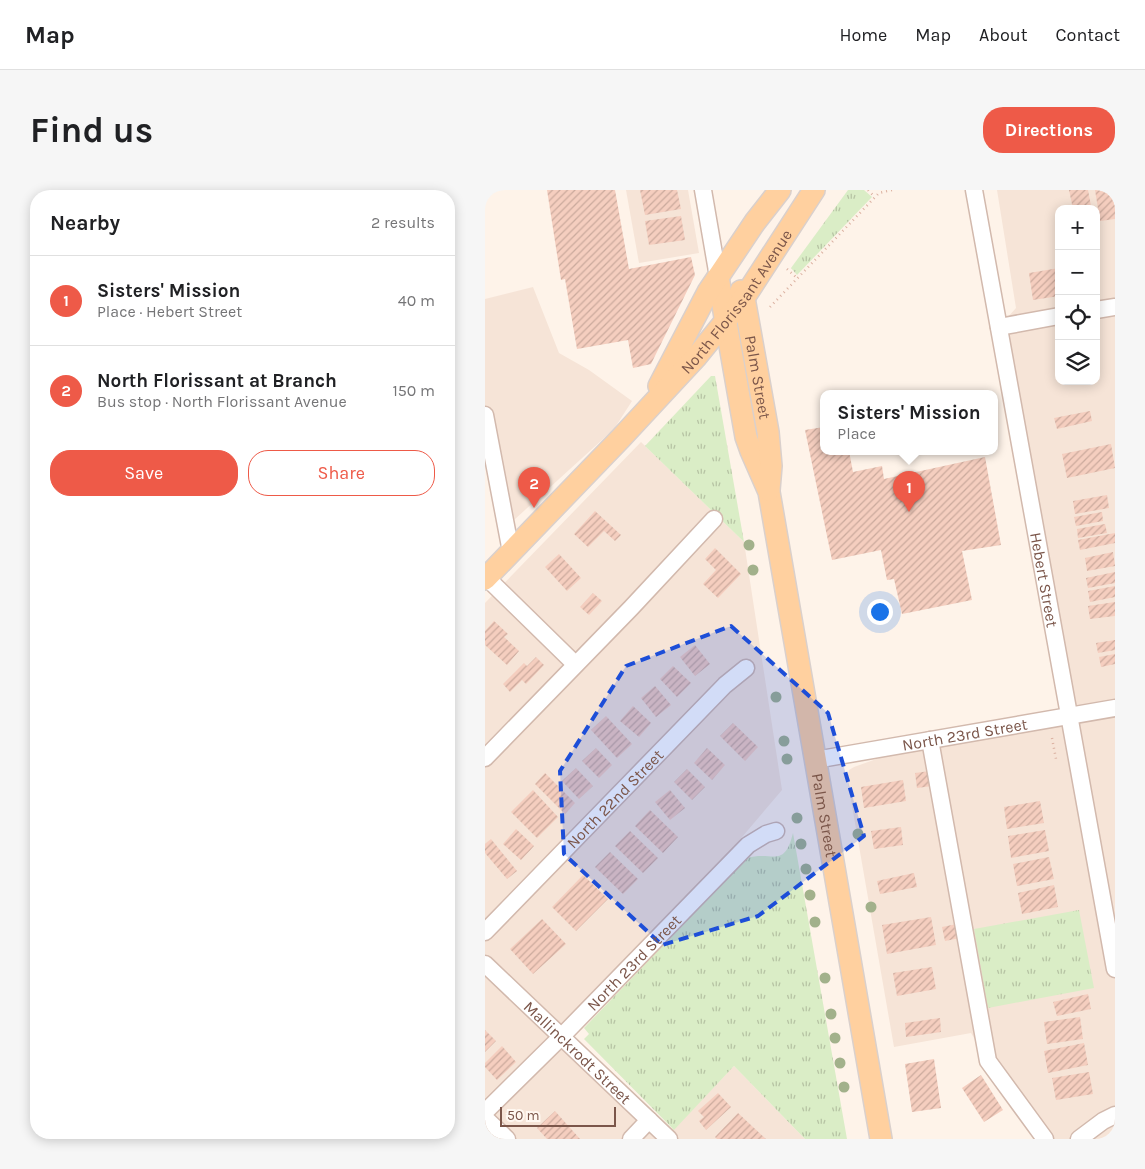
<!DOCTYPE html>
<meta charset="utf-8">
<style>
body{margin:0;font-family:Karla,sans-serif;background:#f6f6f6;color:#202124}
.controls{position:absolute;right:15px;top:15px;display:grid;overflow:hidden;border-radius:10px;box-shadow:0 2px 12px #0003}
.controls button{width:45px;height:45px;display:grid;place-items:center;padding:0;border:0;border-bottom:1px solid #e0e0e0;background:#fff;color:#202124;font:25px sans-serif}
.scale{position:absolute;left:15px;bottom:12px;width:116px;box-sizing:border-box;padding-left:5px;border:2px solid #7b564a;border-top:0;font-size:14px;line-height:18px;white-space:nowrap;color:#7b564a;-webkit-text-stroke:4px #fff8f1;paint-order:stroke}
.you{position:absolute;left:394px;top:421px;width:18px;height:18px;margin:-12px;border:4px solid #fff;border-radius:50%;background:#1a73e8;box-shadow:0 0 0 8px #1a73e833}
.badge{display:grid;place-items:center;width:32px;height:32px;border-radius:50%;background:#ee5a48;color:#fff;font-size:16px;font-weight:700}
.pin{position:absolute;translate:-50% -41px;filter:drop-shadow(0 1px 2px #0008)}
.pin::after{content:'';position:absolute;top:26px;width:18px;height:15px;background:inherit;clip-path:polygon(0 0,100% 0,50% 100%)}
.popup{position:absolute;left:335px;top:200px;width:178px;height:65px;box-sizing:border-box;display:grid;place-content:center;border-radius:10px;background:#fff;filter:drop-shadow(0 1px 4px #0005);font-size:16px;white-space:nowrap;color:#757577}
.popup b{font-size:19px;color:#202124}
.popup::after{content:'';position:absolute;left:50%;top:100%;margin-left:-10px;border:10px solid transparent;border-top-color:#fff}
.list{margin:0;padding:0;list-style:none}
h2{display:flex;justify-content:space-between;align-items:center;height:65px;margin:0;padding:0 20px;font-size:21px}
h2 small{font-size:16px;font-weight:400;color:#757577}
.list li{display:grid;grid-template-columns:32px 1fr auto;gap:15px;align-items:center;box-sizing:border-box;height:90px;padding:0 20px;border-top:1px solid #e0e0e0}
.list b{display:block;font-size:19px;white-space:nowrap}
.list p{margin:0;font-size:16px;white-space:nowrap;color:#757577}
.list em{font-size:16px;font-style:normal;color:#757577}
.actions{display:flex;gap:10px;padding:15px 20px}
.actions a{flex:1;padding:11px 0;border:1px solid #ee5a48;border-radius:20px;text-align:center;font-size:18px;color:#ee5a48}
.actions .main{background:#ee5a48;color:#fff}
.icon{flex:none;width:28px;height:28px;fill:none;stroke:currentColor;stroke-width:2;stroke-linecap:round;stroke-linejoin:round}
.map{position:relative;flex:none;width:630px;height:949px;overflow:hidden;border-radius:20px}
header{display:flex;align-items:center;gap:30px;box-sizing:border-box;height:70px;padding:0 25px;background:#fff;border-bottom:1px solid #e0e0e0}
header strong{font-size:24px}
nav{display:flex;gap:28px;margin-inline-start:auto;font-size:18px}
.intro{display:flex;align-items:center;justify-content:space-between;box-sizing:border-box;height:120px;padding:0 30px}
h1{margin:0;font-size:35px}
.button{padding:12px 22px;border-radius:20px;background:#ee5a48;color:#fff;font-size:18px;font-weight:700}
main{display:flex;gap:30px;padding:0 30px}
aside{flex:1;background:#fff;border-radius:20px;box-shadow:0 2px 12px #0003}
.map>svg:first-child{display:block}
.residential{fill:#f6e4d7;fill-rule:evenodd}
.grass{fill:url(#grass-tufts)}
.building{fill:url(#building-hatch)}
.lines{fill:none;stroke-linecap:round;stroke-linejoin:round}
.minor-casing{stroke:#d2b9ad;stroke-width:19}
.major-casing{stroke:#dad0cc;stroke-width:24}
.path{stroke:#dbb1a1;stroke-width:2.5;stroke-dasharray:1 4;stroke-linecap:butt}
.minor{stroke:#fff;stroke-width:16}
.major{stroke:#ffd09f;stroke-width:21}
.tree{fill:#a2b18b}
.marked{fill:#1d4ed8;fill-opacity:0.2;stroke:#1d4ed8;stroke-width:4;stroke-dasharray:10 6;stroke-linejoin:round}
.labels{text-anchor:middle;stroke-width:4;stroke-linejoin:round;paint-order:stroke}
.street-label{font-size:16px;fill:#7b564a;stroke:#fff8f1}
</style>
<header>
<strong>Map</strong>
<nav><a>Home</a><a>Map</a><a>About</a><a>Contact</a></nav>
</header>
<div class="intro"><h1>Find us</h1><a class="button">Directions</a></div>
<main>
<aside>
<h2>Nearby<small>2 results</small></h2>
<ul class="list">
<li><span class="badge">1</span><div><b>Sisters' Mission</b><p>Place · Hebert Street</p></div><em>40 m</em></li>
<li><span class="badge">2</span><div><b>North Florissant at Branch</b><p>Bus stop · North Florissant Avenue</p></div><em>150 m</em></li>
</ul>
<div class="actions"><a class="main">Save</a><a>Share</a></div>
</aside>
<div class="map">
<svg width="630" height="949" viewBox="0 0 630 949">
<defs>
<pattern id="grass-tufts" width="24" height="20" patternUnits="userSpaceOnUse" patternTransform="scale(1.25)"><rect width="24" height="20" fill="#daedc6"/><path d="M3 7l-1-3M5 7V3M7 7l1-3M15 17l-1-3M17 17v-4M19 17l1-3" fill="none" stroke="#b6c3a3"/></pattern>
<pattern id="building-hatch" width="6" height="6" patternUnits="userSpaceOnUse" patternTransform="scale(1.25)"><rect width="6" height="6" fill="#f5cebf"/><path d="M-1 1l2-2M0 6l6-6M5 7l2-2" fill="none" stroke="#cbaa9d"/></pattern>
</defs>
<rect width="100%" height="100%" fill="#fef3e9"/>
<g class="residential">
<polygon points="141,0 203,0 214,63 154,73"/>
<path d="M 512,0 L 630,0 L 630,949 L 560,949 L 503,871 L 486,843 L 409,857 L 362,587 L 364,580 L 369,577 L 445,550 L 584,526 L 514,137 L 531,118 ZM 574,19 L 611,19 L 611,191 L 574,191 Z"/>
<polygon points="48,97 74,163 104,180 147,211 129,239 29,330 0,270 0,109"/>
<polygon points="156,252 259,352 297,600 154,768 76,847 164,930 189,939 249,876 320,949 0,949 0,413"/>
</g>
<g class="grass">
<polygon points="363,0 379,0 387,7 312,85 306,78"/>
<polygon points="226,186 230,186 259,352 160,256"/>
<path d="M 308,643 L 362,949 L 320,949 L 249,876 L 189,940 L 99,849 L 104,844 L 99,838 L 262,668 C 287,660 299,680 308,643 Z"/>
<polygon points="594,720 609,798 503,818 489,739"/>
</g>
<g class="building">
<polygon points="62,0 130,0 144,79 206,67 210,85 166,174 148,178 143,150 92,159 80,89 76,90"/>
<polygon points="155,0 192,0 196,19 160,25"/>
<polygon points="584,0 603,0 606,16 588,19"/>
<polygon points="610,0 630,0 630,29 615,31"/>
<polygon points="196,26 200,50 164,55 160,31"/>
<polygon points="574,78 574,106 548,110 544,83"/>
<polygon points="605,221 607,231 572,239 569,228"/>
<polygon points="339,237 339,261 364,261 368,282 397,276 399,289 500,267 516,355 477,361 487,410 417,424 409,389 402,390 396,360 347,370 320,240"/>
<polygon points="626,254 630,278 582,288 577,264"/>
<polygon points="622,305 624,318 590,324 588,311"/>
<polygon points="110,321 136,345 130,351 119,341 103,357 89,344"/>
<polygon points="617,322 618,331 591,336 589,327"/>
<polygon points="620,334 622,343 593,348 592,339"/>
<polygon points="630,343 630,353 595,360 593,350"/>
<polygon points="230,358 256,384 233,408 218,394 231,380 220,369"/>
<polygon points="628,362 630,376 602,381 600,368"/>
<polygon points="74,364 96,388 82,401 60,377"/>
<polygon points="630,382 630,393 603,398 601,388"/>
<polygon points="630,396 630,407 605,412 603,401"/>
<polygon points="108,403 117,411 104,425 95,417"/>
<polygon points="630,412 630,426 605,429 603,416"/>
<polygon points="9,431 23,444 19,447 34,461 22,475 0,455 0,441"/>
<polygon points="630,450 630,460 613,463 611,453"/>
<polygon points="210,455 225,474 210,486 195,467"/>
<polygon points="630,464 630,474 616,477 614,467"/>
<polygon points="51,467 59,475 41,494 37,490 25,502 18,494 39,473 42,476"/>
<polygon points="188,476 206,493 192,507 175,489"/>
<polygon points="170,496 186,515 171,527 156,508"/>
<polygon points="148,516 166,533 154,547 135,531"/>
<polygon points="121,526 147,554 132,568 106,540"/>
<polygon points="248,533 273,557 260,571 235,546"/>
<polygon points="111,558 127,575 114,588 97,571"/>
<polygon points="222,558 240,575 227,590 209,573"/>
<polygon points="91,578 108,596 94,609 77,591"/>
<polygon points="202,579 220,597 207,610 189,592"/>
<polygon points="445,581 447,596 432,598 430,583"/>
<polygon points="60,583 90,613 80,624 50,594"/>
<polygon points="418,590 421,611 379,618 376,597"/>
<polygon points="48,600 73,627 52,648 26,622"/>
<polygon points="185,600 200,618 185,630 170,612"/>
<polygon points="555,611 559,633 522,639 519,617"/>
<polygon points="165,620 193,647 178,663 150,636"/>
<polygon points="416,637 418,655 389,659 386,641"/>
<polygon points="31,639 49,656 36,670 18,654"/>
<polygon points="560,640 564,661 526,668 523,646"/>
<polygon points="145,641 173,668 158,683 130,656"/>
<polygon points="6,649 32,681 22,689 0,663 0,654"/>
<polygon points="125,662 153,689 138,704 110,677"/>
<polygon points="564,667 569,689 532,696 528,674"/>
<polygon points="429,683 432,697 395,704 392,691"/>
<polygon points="98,685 123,709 91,741 67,717"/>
<polygon points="569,695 573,717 537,724 533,703"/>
<polygon points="446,727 451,755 402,764 397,735"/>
<polygon points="57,729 81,754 48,784 25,759"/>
<polygon points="472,734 475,748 460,751 457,737"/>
<polygon points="447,777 451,799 412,806 408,783"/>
<polygon points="603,804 606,819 572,826 568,812"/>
<polygon points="595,827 598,849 562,854 559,832"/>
<polygon points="455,828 456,842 421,847 420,833"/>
<polygon points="0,840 11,851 0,862"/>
<polygon points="599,853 603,875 563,883 559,861"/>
<polygon points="17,856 31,872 12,890 0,877 0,873"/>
<polygon points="449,869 456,918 427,922 420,874"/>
<polygon points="604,882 608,904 571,910 567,888"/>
<polygon points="496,885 518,920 499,932 477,898"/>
<polygon points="233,903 246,917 221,940 214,931 219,927 213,921"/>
<polygon points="70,921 95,949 62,949 52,938"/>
<polygon points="253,923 281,949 232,949 230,947"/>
</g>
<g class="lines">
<defs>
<g id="minor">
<polyline points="218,0 233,87"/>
<path id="s1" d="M 489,0 L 630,779"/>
<polyline points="611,120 630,117"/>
<polyline points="514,137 574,126"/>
<polyline points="0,225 26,362"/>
<polyline points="1,387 90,474"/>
<polyline points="445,550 503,871 560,949"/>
<polyline points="0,568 146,418 229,329"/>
<path id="s2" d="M 330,570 L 630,518"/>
<path id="s3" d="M 0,742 L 240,495 L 261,478"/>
<path id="s4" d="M 0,774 L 184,949"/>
<path id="s5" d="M 0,922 L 76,847 L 263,655 L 281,644 L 291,641"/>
<polyline points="0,928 22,949"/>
<polyline points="146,949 164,930"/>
<polyline points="594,949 618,931 630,925"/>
</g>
<g id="major">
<path id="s6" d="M 233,87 L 261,247 L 266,261 L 284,302 L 396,949"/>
<path id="s7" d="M 256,101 L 259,108 L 283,242 L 286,276 L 284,300"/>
<polyline points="174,196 223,102 270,32 295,0"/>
<path id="s8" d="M 0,389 L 136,248 L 212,166 L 259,108 L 329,0"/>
</g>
</defs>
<use href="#minor" class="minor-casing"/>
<use href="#major" class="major-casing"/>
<g class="path">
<polyline points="383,0 390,7"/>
<polyline points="302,79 312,88"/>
<polyline points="285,117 394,3 407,0"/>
<polyline points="567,548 571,569"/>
</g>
<use href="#minor" class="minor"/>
<use href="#major" class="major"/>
</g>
<g class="tree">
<circle cx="264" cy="355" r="5.5"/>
<circle cx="268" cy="380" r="5.5"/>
<circle cx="291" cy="507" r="5.5"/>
<circle cx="299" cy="551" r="5.5"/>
<circle cx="302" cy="569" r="5.5"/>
<circle cx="312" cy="628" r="5.5"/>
<circle cx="373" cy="644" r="5.5"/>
<circle cx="316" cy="654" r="5.5"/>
<circle cx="321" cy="679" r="5.5"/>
<circle cx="325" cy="705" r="5.5"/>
<circle cx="386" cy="717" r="5.5"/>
<circle cx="330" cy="732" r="5.5"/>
<circle cx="340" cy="788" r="5.5"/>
<circle cx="346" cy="824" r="5.5"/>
<circle cx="350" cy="848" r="5.5"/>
<circle cx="355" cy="873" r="5.5"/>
<circle cx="359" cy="897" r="5.5"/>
</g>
<path class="marked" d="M 246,436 L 343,523 L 379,646 L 273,726 L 177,755 L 79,664 L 75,581 L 141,476 Z"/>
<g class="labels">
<g class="street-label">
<text dy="6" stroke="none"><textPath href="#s8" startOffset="375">North Florissant Avenue</textPath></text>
<text dy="6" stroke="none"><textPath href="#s7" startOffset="88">Palm Street</textPath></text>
<text dy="6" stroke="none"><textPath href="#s1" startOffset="396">Hebert Street</textPath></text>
<text dy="6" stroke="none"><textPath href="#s2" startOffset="152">North 23rd Street</textPath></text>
<text dy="6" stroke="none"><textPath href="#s3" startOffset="186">North 22nd Street</textPath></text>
<text dy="6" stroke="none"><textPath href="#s6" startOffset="550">Palm Street</textPath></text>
<text dy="6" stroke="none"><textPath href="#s5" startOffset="211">North 23rd Street</textPath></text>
<text dy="6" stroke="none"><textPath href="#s4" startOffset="128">Mallinckrodt Street</textPath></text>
</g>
</g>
</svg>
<div class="controls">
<button>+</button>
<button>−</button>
<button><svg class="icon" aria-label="locate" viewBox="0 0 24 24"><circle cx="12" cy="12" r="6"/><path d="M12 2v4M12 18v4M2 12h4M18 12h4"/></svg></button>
<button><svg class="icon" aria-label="layers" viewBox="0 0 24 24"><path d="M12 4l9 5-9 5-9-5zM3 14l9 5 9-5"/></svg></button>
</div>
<div class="scale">50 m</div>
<div class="you"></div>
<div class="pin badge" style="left:424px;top:322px">1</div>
<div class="popup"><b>Sisters' Mission</b>Place</div>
<div class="pin badge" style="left:49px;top:318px">2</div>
</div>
</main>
